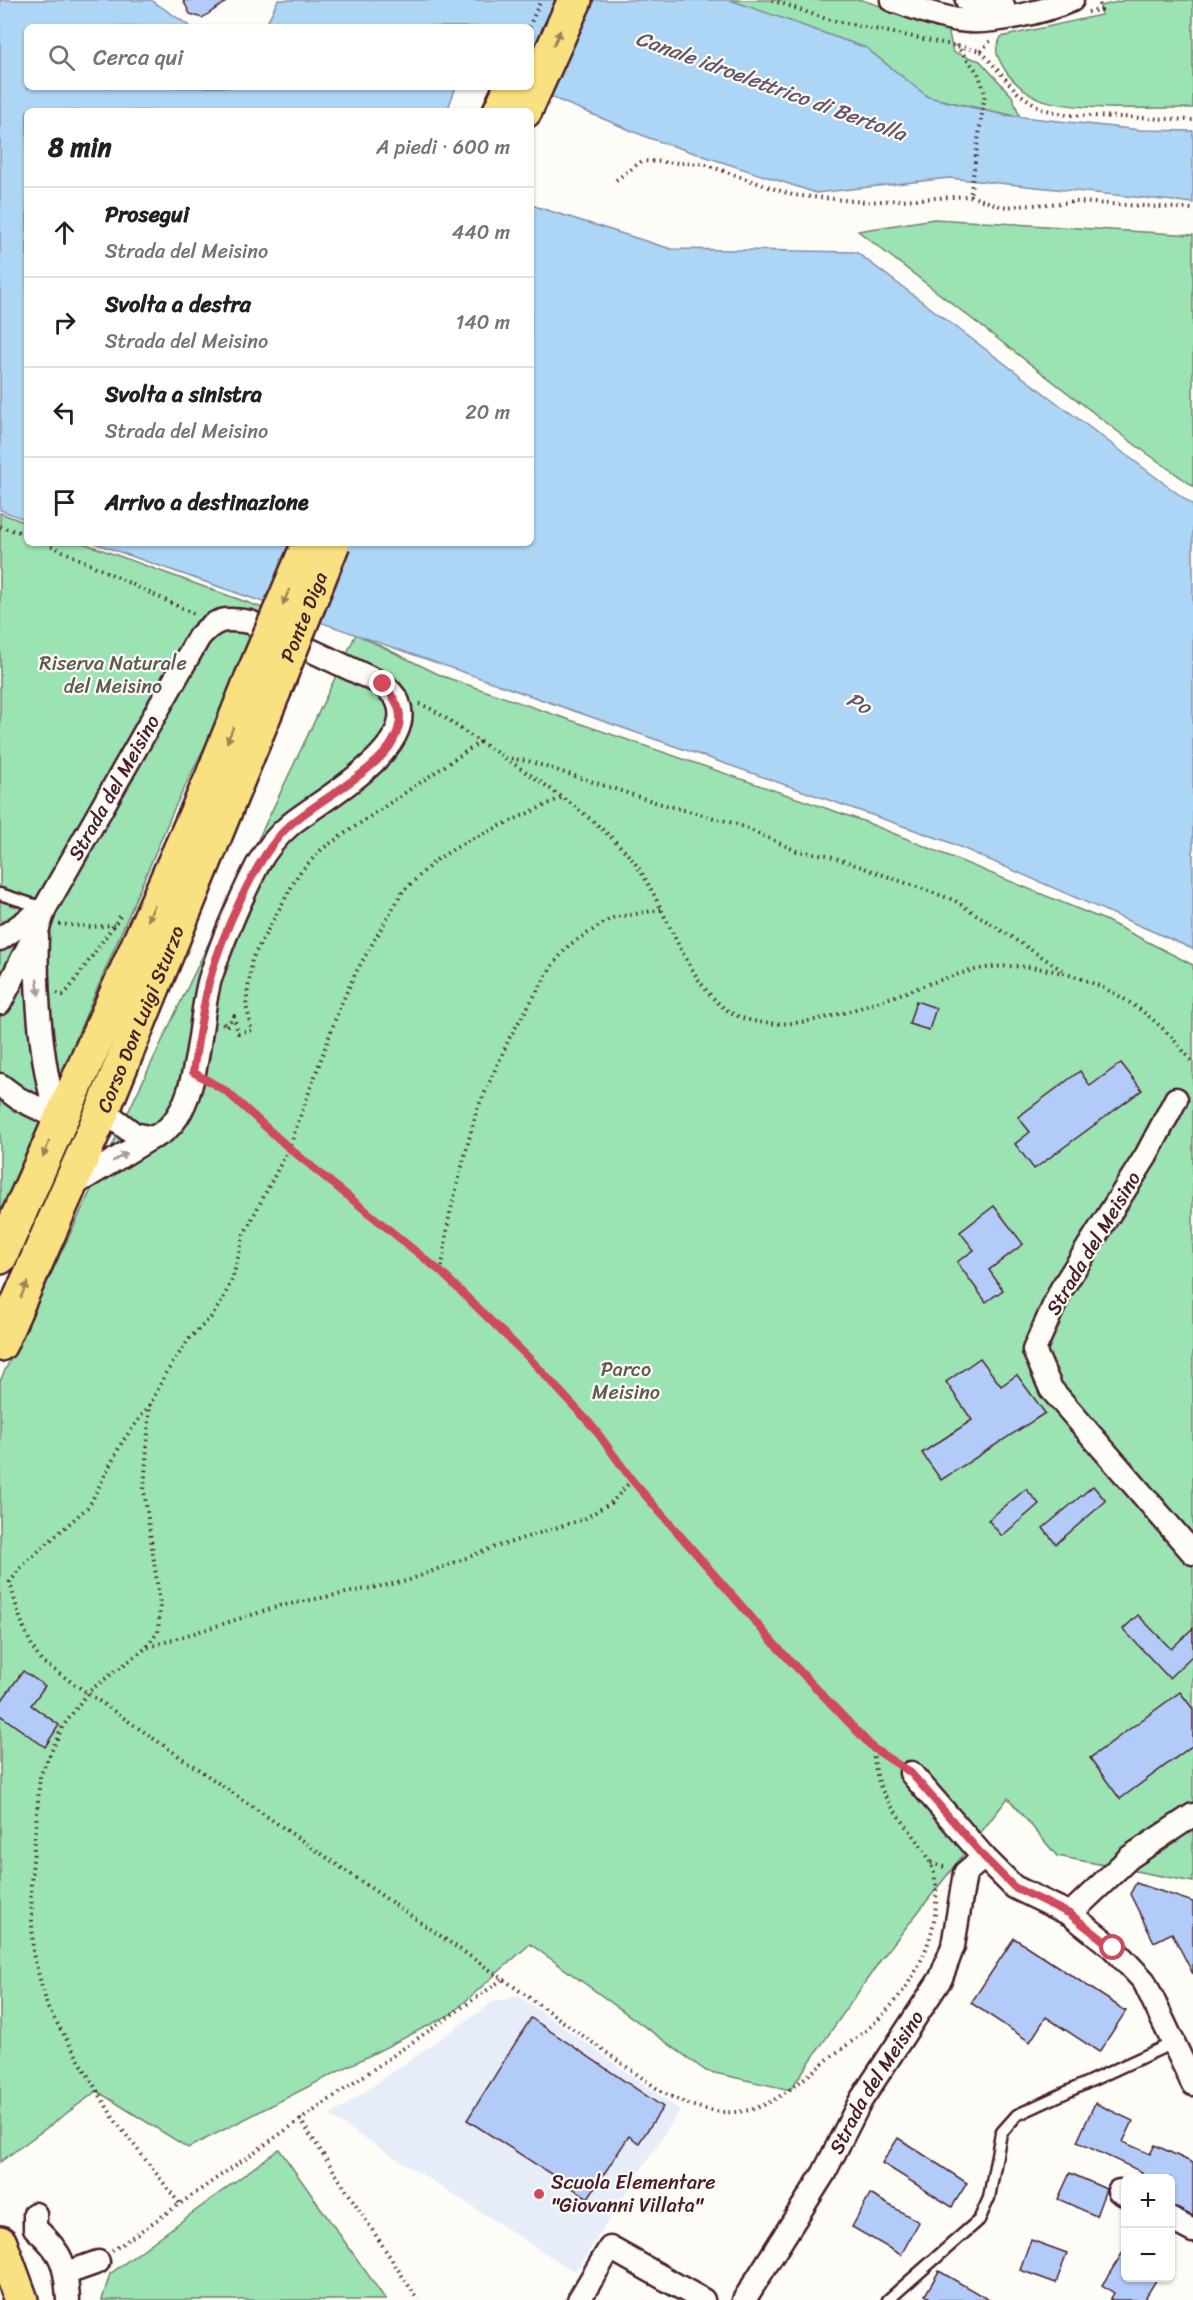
<!DOCTYPE html>
<html lang="it">
<meta charset="utf-8">
<style>
body{margin:0;font-family:Sriracha,sans-serif;background:#f6f6f6;color:#202124}
.controls{position:absolute;right:18px;bottom:18px;display:grid;overflow:hidden;border-radius:9px;box-shadow:0 2px 4px #0004}
.controls button{width:54px;height:54px;display:grid;place-items:center;padding:0;border:0;border-bottom:2px solid #e0e0e0;background:#fff;color:#202124;font:30px sans-serif}
.stop{position:absolute;width:18px;height:18px;margin:-14px;border:4px solid #d1495b;border-radius:50%;background:#fff}
.stop.end{background:#d1495b;border-color:#fff;box-shadow:0 2px 6px #0008}
.list{margin:0;padding:0;list-style:none}
h2{display:flex;justify-content:space-between;align-items:center;height:78px;margin:0;padding:0 24px;font-size:26px}
h2 small{font-size:20px;font-weight:400;color:#757577}
.list li{display:grid;grid-template-columns:39px 1fr auto;gap:18px;align-items:center;box-sizing:border-box;height:90px;padding:0 24px;border-top:2px solid #e0e0e0}
.list b{display:block;font-size:22px;white-space:nowrap}
.list p{margin:0;font-size:20px;white-space:nowrap;color:#757577}
.list em{font-size:20px;font-style:normal;color:#757577}
.icon{flex:none;width:33px;height:33px;fill:none;stroke:currentColor;stroke-width:2;stroke-linecap:round;stroke-linejoin:round}
.map{position:relative;flex:none;width:1193px;height:2300px;overflow:hidden}
.search{position:absolute;background:#fff;box-shadow:0 2px 4px #0004;left:24px;top:24px;width:510px;height:66px;display:flex;align-items:center;gap:15px;box-sizing:border-box;padding:0 21px;border-radius:9px;color:#757577;font-size:22px}
.panel{position:absolute;background:#fff;box-shadow:0 2px 4px #0004;left:24px;top:108px;width:510px;height:438px;border-radius:9px}
.map>svg:first-child{display:block}
.built{fill:#e6edf8}
.green{fill:#9be3b2;stroke:#72816e;stroke-width:1.5}
.water{fill:#acd5f6;stroke:#858ca5;stroke-width:1.5}
.building{fill:#b2cbf9;stroke:#4a1f2b;stroke-width:1.5}
.lines{fill:none;stroke-linecap:round;stroke-linejoin:round}
.lane-casing{stroke:#4a1f2b;stroke-width:15}
.street-casing{stroke:#4a1f2b;stroke-width:27}
.primary-casing{stroke:#4a1f2b;stroke-width:38}
.path{stroke:#4a1f2b;stroke-width:4;stroke-dasharray:1.5 4.5;stroke-linecap:butt}
.lane{stroke:#fdfcf7;stroke-width:10}
.street{stroke:#fdfcf7;stroke-width:22}
.primary{stroke:#f9e181;stroke-width:33}
.primary-bridge-casing{stroke:#4a1f2b;stroke-width:38;stroke-linecap:butt}
.primary-bridge{stroke:#f9e181;stroke-width:33}
.oneway{fill:#a28056}
.oneway2{fill:#ac999b}
.route{stroke:#d1495b;stroke-width:8}
.poi-dot{fill:#d1495b;stroke:#fdfcf7;stroke-width:2}
.labels{text-anchor:middle;stroke-width:4.5;stroke-linejoin:round;paint-order:stroke}
.street-label{font-size:20px;fill:#4a1f2b;stroke:#fdfcf7}
.park-label{font-size:20px;fill:#625a54;stroke:#fdfcf7}
.poi-label{font-size:20px;fill:#4a1f2b;stroke:#fdfcf7;text-anchor:start}
.water-label{font-size:21px;font-style:italic;fill:#675668;stroke:#fdfcf7}
</style>
<div class="map">
<svg width="1193" height="2300" viewBox="0 0 1193 2300">
<rect width="100%" height="100%" fill="#fdfcf7"/>
<filter id="ink" filterUnits="userSpaceOnUse"><feTurbulence type="fractalNoise" baseFrequency=".0167" numOctaves="2"/><feDisplacementMap in="SourceGraphic" scale="12" xChannelSelector="R" yChannelSelector="G"/><feConvolveMatrix kernelMatrix="1 2 1 2 8 2 1 2 1" color-interpolation-filters="sRGB"/></filter>
<g filter="url(#ink)">
<polygon class="built" points="519,1996 680,2110 575,2272 330,2116 493,2002"/>
<g class="green">
<polygon points="730,0 862,0 948,28 953,52 980,61 1012,96 1020,117 928,97 866,48"/>
<path d="M 1126,0 L 1193,0 L 1193,108 C 1155,107 1056,114 1028,93 C 1020,87 1010,78 1005,70 C 997,56 993,52 1001,37 L 1101,15 L 1100,6 Z"/>
<polygon points="934,219 1193,235 1193,486 1134,444 858,231"/>
<polygon points="0,513 27,523 27,543 83,543 271,611 174,809 0,1216"/>
<polygon points="356,634 442,676 863,821 1105,920 1193,965 1193,1882 1057,1856 1008,1798 882,1958 790,2090 706,2071 530,1944 451,2014 188,2148 97,2091 0,2162 0,1381"/>
<polygon points="279,2149 386,2300 102,2300 110,2274"/>
</g>
<g class="water">
<polygon points="0,0 151,0 191,27 27,27 27,87 456,87 447,111 27,111 27,520 0,510"/>
<polygon points="278,0 730,0 866,48 928,97 1004,115 1141,130 1193,131 1193,203 949,178 816,193 649,138 527,87 531,87 531,27 265,27"/>
<polygon points="531,205 671,249 856,252 1193,505 1193,949 946,841 94,543 531,543"/>
</g>
<g class="building">
<polygon points="183,0 229,0 202,18 190,14"/>
<polygon points="916,1001 936,1008 929,1030 909,1024"/>
<polygon points="1121,1063 1142,1090 1034,1169 1015,1144 1030,1132 1018,1117 1080,1071 1090,1086"/>
<polygon points="994,1206 1023,1244 989,1270 1003,1290 986,1302 957,1262 974,1250 960,1232"/>
<polygon points="980,1358 1001,1386 1017,1375 1045,1413 941,1480 922,1453 972,1420 946,1382"/>
<polygon points="1093,1486 1106,1501 1056,1544 1043,1528"/>
<polygon points="1026,1489 1039,1504 1002,1536 988,1520"/>
<polygon points="1138,1615 1171,1649 1193,1628 1193,1655 1169,1678 1123,1629"/>
<polygon points="23,1671 45,1686 31,1705 59,1725 45,1747 0,1715 0,1703"/>
<polygon points="1180,1692 1193,1709 1193,1745 1120,1799 1090,1758"/>
<polygon points="1136,1883 1193,1902 1193,1974 1172,1933 1154,1942 1130,1894"/>
<polygon points="1014,1938 1126,2011 1099,2052 1046,2017 1030,2042 971,2003"/>
<polygon points="531,2018 663,2107 639,2143 629,2136 588,2198 467,2120"/>
<polygon points="1095,2103 1133,2121 1123,2142 1150,2154 1155,2145 1193,2163 1193,2216 1170,2206 1170,2178 1139,2178 1142,2172 1077,2142"/>
<polygon points="898,2138 967,2183 952,2207 882,2163"/>
<polygon points="1070,2173 1106,2189 1096,2216 1058,2199"/>
<polygon points="870,2194 919,2222 901,2255 852,2227"/>
<polygon points="1031,2240 1067,2253 1056,2283 1020,2270"/>
<polygon points="1125,2249 1125,2277 1158,2277 1144,2300 1110,2300 1114,2293 1102,2285"/>
<polygon points="939,2271 989,2300 933,2300 925,2295"/>
</g>
<g class="lines">
<defs>
<g id="lane">
<polyline points="0,894 44,908"/>
<polyline points="888,2300 979,2220 989,2198 1001,2133 1017,2115 1175,2042"/>
</g>
<g id="street">
<path d="M 892,0 C 914,7 936,17 959,20 C 989,25 1044,12 1072,0"/>
<polyline points="967,0 981,7 1003,6"/>
<path d="M 37,936 C 35,984 41,1076 59,1118"/>
<polyline points="0,939 45,908"/>
<path id="s1" d="M 0,1003 L 38,928 L 45,908 L 199,637 C 216,618 225,618 250,622 L 383,684 C 388,689 396,696 398,702 C 417,749 322,799 291,824 C 278,835 265,851 257,866 C 239,902 222,941 210,979 C 197,1022 202,1122 151,1138"/>
<polyline points="0,1085 19,1099 59,1118"/>
<polyline points="1176,1099 1146,1156 1061,1290 1034,1350 1051,1389 1193,1553"/>
<polyline points="70,1187 151,1138 134,1134 103,1110"/>
<polyline points="911,1773 984,1857"/>
<polyline points="1070,1914 1130,1857 1193,1815"/>
<polyline points="1119,2191 1126,2195"/>
<path d="M 35,2214 L 35,2228 C 62,2253 66,2263 68,2300"/>
<polyline points="1170,2219 1193,2231"/>
<polyline points="67,2273 98,2262"/>
<polyline points="579,2300 610,2248 703,2300"/>
<path id="s2" d="M 744,2300 L 824,2173 L 861,2100 L 941,1978 L 953,1946 L 965,1873 L 984,1857 L 1014,1887 L 1070,1914 L 1113,1948 L 1144,1981 L 1193,2084"/>
</g>
<g id="primary">
<polyline points="500,111 511,87"/>
<polyline points="525,111 575,0"/>
<polyline points="0,1257 211,780 251,680"/>
<path id="s3" d="M 0,1344 L 103,1110 L 274,691"/>
<polyline points="0,2243 21,2300"/>
</g>
</defs>
<use href="#lane" class="lane-casing"/>
<use href="#street" class="street-casing"/>
<use href="#primary" class="primary-casing"/>
<g class="path">
<polyline points="772,0 826,19 981,51 1018,93 1042,109 1068,115 1193,120"/>
<polyline points="1088,12 1101,10 1098,0"/>
<polyline points="529,27 541,0"/>
<polyline points="956,45 978,73 985,93 970,196"/>
<polyline points="981,51 991,40"/>
<polyline points="616,180 642,161 704,164 792,195 865,202 970,196 1003,207 1077,202 1193,209"/>
<polyline points="0,527 27,534"/>
<polyline points="46,543 194,614"/>
<path d="M 419,704 C 436,709 453,724 468,734 C 518,767 602,818 637,866 C 669,910 692,1007 749,1020 C 789,1030 833,1017 871,1004 C 903,994 934,981 966,972 C 1033,954 1111,980 1161,1027 C 1173,1037 1183,1051 1193,1063"/>
<polyline points="505,758 528,761 658,803 737,824 797,851 827,855 954,900 1062,970"/>
<path d="M 561,798 L 465,842 L 436,860 L 403,891 L 356,972 L 339,1009 L 289,1148 L 244,1234 L 233,1277 L 222,1301 L 211,1317 L 189,1339 L 166,1373 L 151,1403 L 122,1442 L 89,1506 L 23,1565 L 10,1582 C 17,1611 25,1637 41,1661 L 503,1979 L 662,2092 C 688,2106 719,2117 749,2110 C 774,2105 802,2080 822,2064 C 836,2052 851,2043 865,2031 C 908,1996 940,1942 936,1885 C 933,1849 902,1826 885,1796 C 877,1782 874,1763 873,1748"/>
<polyline points="59,924 91,927 114,925"/>
<polyline points="57,993 63,995 69,989 121,915"/>
<polyline points="223,1023 226,1027 234,1016 238,1033 252,1031 246,1005 252,959 299,873 322,849 480,742"/>
<polyline points="210,1080 441,1273 533,1362 594,1428 632,1480 778,1649 873,1748 895,1763"/>
<polyline points="441,1273 449,1217 476,1112 510,1037 552,966 569,945 612,918 663,909"/>
<polyline points="147,1646 158,1632 160,1604 144,1490 150,1404"/>
<polyline points="931,1863 948,1868"/>
<polyline points="300,2119 418,2300"/>
<polyline points="179,2203 114,2119 48,2008 33,1954 31,1884 40,1776 62,1728 88,1692 146,1648 280,1606 407,1581 489,1549 584,1519 612,1502 632,1480"/>
<polyline points="112,2251 503,1979"/>
</g>
<use href="#lane" class="lane"/>
<use href="#street" class="street"/>
<use href="#primary" class="primary"/>
<defs>
<g id="primary-bridge">
<polyline points="251,680 309,543"/>
<path id="s4" d="M 274,691 L 333,543"/>
</g>
</defs>
<use href="#primary-bridge" class="primary-bridge-casing"/>
<use href="#primary-bridge" class="primary-bridge"/>
</g>
<defs><path id="oneway-solid" d="M-6-.8H1V-3.2L6.5 0L1 3.2V.8H-6Z" transform="scale(1.5)"/></defs>
<g class="oneway">
<use href="#oneway-solid" transform="translate(557 38) rotate(-66)"/>
<use href="#oneway-solid" transform="translate(286 597) rotate(113)"/>
<use href="#oneway-solid" transform="translate(230 735) rotate(112)"/>
<use href="#oneway-solid" transform="translate(151 913) rotate(114)"/>
<use href="#oneway-solid" transform="translate(46 1149) rotate(113)"/>
<use href="#oneway-solid" transform="translate(24 1290) rotate(-66)"/>
</g>
<g class="oneway2">
<use href="#oneway-solid" transform="translate(38 987) rotate(84)"/>
<use href="#oneway-solid" transform="translate(120 1157) rotate(-31)"/>
</g>
</g>
<g class="lines" filter="url(#ink)">
<path class="route" d="M 383,684 C 400,704 406,717 393,741 C 377,771 317,801 290,825 C 256,855 221,937 209,982 C 202,1011 198,1042 193,1072 L 226,1091 L 289,1148 L 441,1272 L 533,1362 L 594,1428 L 632,1480 L 778,1648 L 873,1748 L 911,1773 L 984,1857 L 1014,1887 L 1070,1914 L 1113,1948"/>
</g>
<circle class="poi-dot" cx="539" cy="2194" r="6"/>
<g class="labels">
<g class="street-label">
<text dy="7" stroke="none"><textPath href="#s4" startOffset="80">Ponte Diga</textPath></text>
<text dy="7" stroke="none"><textPath href="#s1" startOffset="244">Strada del Meisino</textPath></text>
<text dy="7" stroke="none"><textPath href="#s3" startOffset="354">Corso Don Luigi Sturzo</textPath></text>
<text transform="translate(1093 1243) rotate(-59)" y="7">Strada del Meisino</text>
<text dy="7" stroke="none"><textPath href="#s2" startOffset="255">Strada del Meisino</textPath></text>
</g>
<g class="park-label">
<text x="113" y="670">Riserva Naturale<tspan x="113" dy="23">del Meisino</tspan></text>
<text x="626" y="1376">Parco<tspan x="626" dy="23">Meisino</tspan></text>
</g>
<g class="poi-label">
<text x="551" y="2189">Scuola Elementare<tspan x="551" dy="23">"Giovanni Villata"</tspan></text>
</g>
<g class="water-label">
<text transform="translate(771 86) rotate(20)" y="7">Canale idroelettrico di Bertolla</text>
<text transform="translate(859 703) rotate(29)" y="7">Po</text>
</g>
</g>
</svg>
<div class="controls">
<button>+</button>
<button>−</button>
</div>
<div class="stop" style="left:1113px;top:1948px"></div>
<div class="stop end" style="left:383px;top:684px"></div>
<div class="search"><svg class="icon" aria-label="search" viewBox="0 0 24 24"><circle cx="10" cy="10" r="6"/><path d="M15 15l6 6"/></svg>Cerca qui</div>
<section class="panel">
<h2>8 min<small>A piedi · 600 m</small></h2>
<ul class="list">
<li><svg class="icon" aria-label="ahead" viewBox="0 0 24 24"><path d="M12 20V5M6 11l6-6 6 6"/></svg><div><b>Prosegui</b><p>Strada del Meisino</p></div><em>440 m</em></li>
<li><svg class="icon" aria-label="right" viewBox="0 0 24 24"><path d="M7 20v-9h11M14 6l5 5-5 5"/></svg><div><b>Svolta a destra</b><p>Strada del Meisino</p></div><em>140 m</em></li>
<li><svg class="icon" aria-label="left" viewBox="0 0 24 24"><path d="M17 20v-9H6M10 6l-5 5 5 5"/></svg><div><b>Svolta a sinistra</b><p>Strada del Meisino</p></div><em>20 m</em></li>
<li><svg class="icon" aria-label="arrive" viewBox="0 0 24 24"><path d="M6 21V4h12l-3 4 3 4H6"/></svg><div><b>Arrivo a destinazione</b></div></li>
</ul>
</section>
</div>
